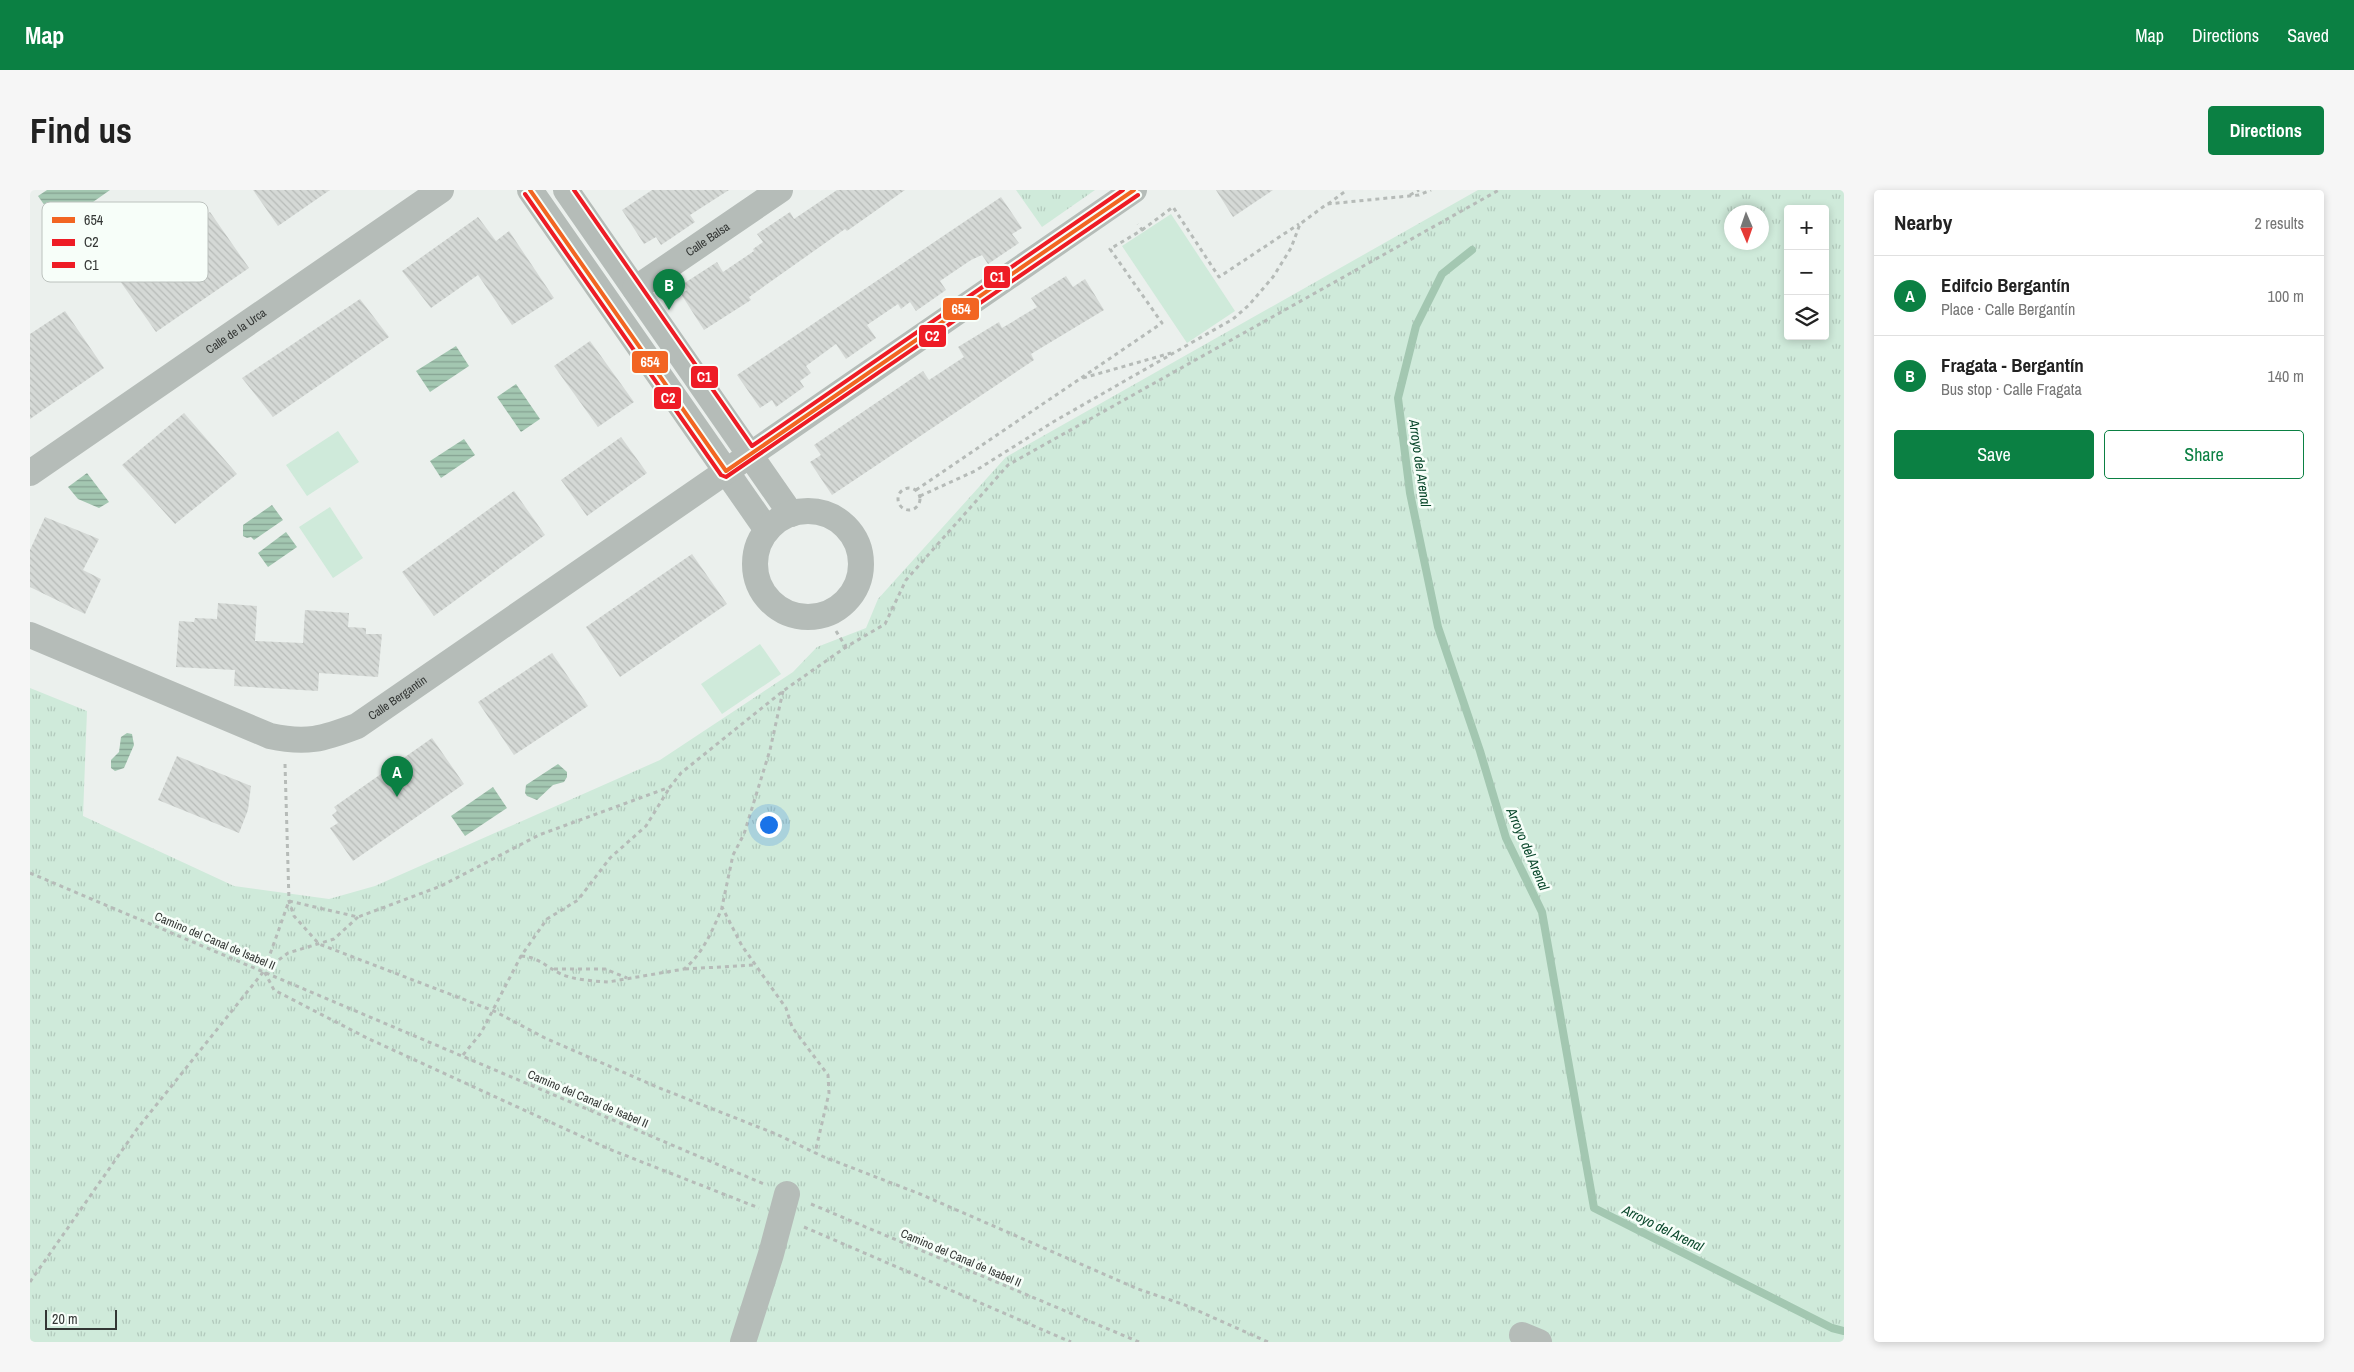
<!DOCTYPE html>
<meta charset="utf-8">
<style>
body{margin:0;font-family:"Archivo Narrow",sans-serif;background:#f6f6f6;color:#222}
.controls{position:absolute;right:15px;top:15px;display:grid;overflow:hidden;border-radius:5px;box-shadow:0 2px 8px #0003}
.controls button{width:45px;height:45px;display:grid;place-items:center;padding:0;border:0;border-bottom:1px solid #e0e0e0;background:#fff;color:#222;font:25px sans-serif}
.compass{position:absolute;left:1694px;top:15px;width:45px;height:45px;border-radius:50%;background:#fff;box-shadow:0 2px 8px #0003;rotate:178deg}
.scale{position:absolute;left:15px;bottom:12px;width:72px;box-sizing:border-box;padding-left:5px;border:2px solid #333634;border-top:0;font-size:14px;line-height:18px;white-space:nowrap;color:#333634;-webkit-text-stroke:4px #f7fef9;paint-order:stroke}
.you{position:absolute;left:738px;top:634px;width:18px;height:18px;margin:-12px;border:4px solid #fff;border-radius:50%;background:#1a73e8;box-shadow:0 0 0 8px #1a73e833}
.badge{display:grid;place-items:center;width:32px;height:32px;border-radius:50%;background:#0b8043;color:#fff;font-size:16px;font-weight:700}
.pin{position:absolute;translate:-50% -41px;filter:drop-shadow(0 1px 2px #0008)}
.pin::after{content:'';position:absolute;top:26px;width:18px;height:15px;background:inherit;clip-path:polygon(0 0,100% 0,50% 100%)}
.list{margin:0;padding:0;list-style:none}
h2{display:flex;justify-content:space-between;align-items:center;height:65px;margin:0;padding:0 20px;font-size:21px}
h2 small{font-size:16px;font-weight:400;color:#767676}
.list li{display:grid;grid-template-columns:32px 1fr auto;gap:15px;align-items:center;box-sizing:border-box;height:80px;padding:0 20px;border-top:1px solid #e0e0e0}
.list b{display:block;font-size:19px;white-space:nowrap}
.list p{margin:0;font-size:16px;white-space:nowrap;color:#767676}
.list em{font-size:16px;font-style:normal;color:#767676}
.actions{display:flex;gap:10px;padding:15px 20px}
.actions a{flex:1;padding:11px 0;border:1px solid #0b8043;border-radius:5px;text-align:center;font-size:18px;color:#0b8043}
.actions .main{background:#0b8043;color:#fff}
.icon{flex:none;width:28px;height:28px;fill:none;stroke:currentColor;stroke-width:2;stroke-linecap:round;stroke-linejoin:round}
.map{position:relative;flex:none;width:1814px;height:1152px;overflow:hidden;border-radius:5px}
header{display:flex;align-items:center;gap:30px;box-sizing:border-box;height:70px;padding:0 25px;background:#0b8043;color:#fff}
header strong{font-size:24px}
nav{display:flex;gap:28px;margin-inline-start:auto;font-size:18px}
.intro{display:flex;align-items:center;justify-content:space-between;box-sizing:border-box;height:120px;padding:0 30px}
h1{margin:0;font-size:35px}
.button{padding:12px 22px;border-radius:5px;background:#0b8043;color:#fff;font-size:18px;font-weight:700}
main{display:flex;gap:30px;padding:0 30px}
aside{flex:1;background:#fff;border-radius:5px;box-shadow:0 2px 8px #0003}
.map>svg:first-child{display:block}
.grass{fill:url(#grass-tufts);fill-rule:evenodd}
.pitch{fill:#cfeada}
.water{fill:url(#water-rules)}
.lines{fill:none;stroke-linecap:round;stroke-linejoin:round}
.stream{stroke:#a3c7b1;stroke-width:8}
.building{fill:url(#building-back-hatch)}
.path{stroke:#b6bbb8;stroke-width:3;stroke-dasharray:4 4;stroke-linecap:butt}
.minor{stroke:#b5bcb8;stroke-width:26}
.bus-1-casing{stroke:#f7fef9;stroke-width:8}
.bus-2-casing{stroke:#f7fef9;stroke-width:8}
.bus-3-casing{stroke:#f7fef9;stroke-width:8}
.bus-1{stroke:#f26522;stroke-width:4}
.bus-2{stroke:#ee1c25;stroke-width:4}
.bus-3{stroke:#ee1c25;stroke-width:4}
.labels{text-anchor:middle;stroke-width:5;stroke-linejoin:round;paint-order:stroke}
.street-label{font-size:12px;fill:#333634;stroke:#f7fef9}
.water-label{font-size:14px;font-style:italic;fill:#09472b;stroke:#f7fef9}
.key{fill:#f7fef9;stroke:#bcc2be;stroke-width:1}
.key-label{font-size:14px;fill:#333634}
.line-badge{stroke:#f7fef9;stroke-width:2}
.badge-label{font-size:14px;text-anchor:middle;font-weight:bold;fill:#fff}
</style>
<header>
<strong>Map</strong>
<nav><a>Map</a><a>Directions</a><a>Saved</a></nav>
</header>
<div class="intro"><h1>Find us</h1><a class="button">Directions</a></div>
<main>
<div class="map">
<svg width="1814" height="1152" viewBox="0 0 1814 1152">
<defs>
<pattern id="grass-tufts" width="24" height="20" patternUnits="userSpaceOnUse" patternTransform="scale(1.25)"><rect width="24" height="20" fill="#cfeada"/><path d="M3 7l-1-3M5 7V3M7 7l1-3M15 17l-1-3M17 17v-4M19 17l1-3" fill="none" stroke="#b2c9bc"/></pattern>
<pattern id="water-rules" width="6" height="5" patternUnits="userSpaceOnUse" patternTransform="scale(1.25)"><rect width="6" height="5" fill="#a3c7b1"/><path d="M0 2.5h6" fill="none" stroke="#85a291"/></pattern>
<pattern id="building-back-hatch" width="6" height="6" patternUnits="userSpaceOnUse" patternTransform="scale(1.25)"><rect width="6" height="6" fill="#d5d9d6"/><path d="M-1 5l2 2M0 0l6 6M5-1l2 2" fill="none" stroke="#b7bbb8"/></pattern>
</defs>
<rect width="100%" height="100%" fill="#ebf0ed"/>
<g class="grass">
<polygon points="986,0 1065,0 1012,37"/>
<path d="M 1448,0 L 1814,0 L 1814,1152 L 0,1152 L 0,498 L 57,521 L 53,626 L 204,696 L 299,709 L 345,696 L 630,570 L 763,482 L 787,457 L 836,438 L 848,409 L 976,267 ZM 1758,19 L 1795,19 L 1795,146 L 1758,146 ZM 1702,22 L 1732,22 L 1732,52 L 1702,52 Z"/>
</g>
<g class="pitch">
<polygon points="1141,24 1205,121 1157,153 1092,56"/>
<polygon points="308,241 329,272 277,306 256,275"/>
<polygon points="300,317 333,368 303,388 269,337"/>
<polygon points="730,454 751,484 692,524 671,494"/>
</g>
<g class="water">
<polygon points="17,0 80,0 29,36 8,6"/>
<polygon points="426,156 439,176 400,202 386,181"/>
<polygon points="486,194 510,229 491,242 467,207"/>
<polygon points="434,249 445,265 411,288 400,271"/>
<polygon points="57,283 79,312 69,318 48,309 38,297"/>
<polygon points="242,315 253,330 224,350 221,347 217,348 213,346 213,335"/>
<polygon points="256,342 267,357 238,377 228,363"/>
<polygon points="97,543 102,544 104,555 94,578 85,581 81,578 81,570 89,562 91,547"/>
<polygon points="528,574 537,582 537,587 534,592 523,595 507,610 497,606 495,603 496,595"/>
<polygon points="463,597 477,618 435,646 421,626"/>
</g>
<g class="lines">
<polyline class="stream" points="1442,60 1412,84 1386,136 1368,208 1380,303 1408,437 1450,561 1476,648 1512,722 1564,1018 1802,1138 1814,1141"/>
</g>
<g class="building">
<polygon points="223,0 300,0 248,36"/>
<polygon points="622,0 699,0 660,25 665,32 643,47 631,55 626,47 614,54 592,20"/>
<polygon points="807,0 875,0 817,41 815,39 719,107 721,110 674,140 651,104 657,100 653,94 687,72 693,82 724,61 723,59 733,52 727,44 760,22 764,29"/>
<polygon points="1186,0 1243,0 1203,27"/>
<polygon points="971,7 992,38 982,44 989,53 958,74 952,65 941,70 910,91 916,100 886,121 880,112 871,119 868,114 837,135 846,148 816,169 806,154 776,176 781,183 770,191 774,197 746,217 742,210 730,218 707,185"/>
<polygon points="180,22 219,78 126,142 85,84"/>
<polygon points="448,27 466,51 479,41 524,108 482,135 448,85 401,118 372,81"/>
<polygon points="1036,86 1043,97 1055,89 1074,120 1001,164 1004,170 802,305 780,272 791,265 784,255 893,181 899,190 934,167 928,157 969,132 972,138 1007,117 1001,108"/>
<polygon points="330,109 359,147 243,227 212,188"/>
<polygon points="35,121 74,178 0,229 0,144"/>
<polygon points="560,151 604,212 568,237 524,176"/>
<polygon points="154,223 207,284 145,334 92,275"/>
<polygon points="591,247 617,283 557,326 531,290"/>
<polygon points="484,301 515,345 404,426 372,382"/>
<polygon points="15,327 69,349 53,380 71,389 55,424 0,397 0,360"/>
<polygon points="662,364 697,414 590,487 556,437"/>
<polygon points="188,413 227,416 225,451 273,453 275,420 319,423 318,437 336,438 336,444 352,444 348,487 289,483 288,501 204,496 205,480 146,477 149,431 164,432 165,428 187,429"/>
<polygon points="522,463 558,516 484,565 448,512"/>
<polygon points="402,548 434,594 323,671 300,638 308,633 302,625 307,621 304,617"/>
<polygon points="147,566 221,596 218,620 209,643 128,610"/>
</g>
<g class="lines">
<g class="path">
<polyline points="1380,5 1389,0"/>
<polyline points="1298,14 1317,0"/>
<polyline points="1112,40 1143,17 1189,87 1269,34"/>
<polyline points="1053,188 1141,163"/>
<circle cx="879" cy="309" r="11"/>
<polyline points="886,300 1132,133 1080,59 1112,40 1108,34"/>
<polyline points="890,306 945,281 1023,232 1203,129 1219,115 1243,87 1261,58 1270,34 1297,14 1389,5 1401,0"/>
<polyline points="806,441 816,457"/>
<polyline points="753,501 740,560 714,644 703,665 692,717 712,756 756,818 762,837 798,885 799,903 785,963"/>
<polyline points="255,574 259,711 264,726 289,754 464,821 515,848 627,897 746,944 794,967 890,1004 1108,1099 1155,1115 1238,1152"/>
<polyline points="0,683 734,994"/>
<polyline points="259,711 328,727 411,696 509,645 640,597 651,583 753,501 816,457 855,434 876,390 978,275 1469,0"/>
<polyline points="328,727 304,749 258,763 234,781 244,800 337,848 579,959 729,1018"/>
<path d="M 491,766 C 509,767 516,777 531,784 C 545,790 563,791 578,792 L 654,779 C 673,764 683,739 692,718"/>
<polyline points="524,779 575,779 597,788"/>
<polyline points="655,779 724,775"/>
<polyline points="433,865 451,843 491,766 517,729 548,710 580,668 616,636 640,597"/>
<polyline points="781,1014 1109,1152"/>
<polyline points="774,1037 1041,1152"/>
<polyline points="0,1092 107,939 234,781 259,711"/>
</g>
<g class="minor">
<polyline points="500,0 737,340"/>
<polyline points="536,0 761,324"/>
<path id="s1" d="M 605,99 L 750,0"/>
<path id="s2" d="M 0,283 L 411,0"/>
<circle cx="778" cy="374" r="53"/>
<path id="s3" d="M 0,445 L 240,546 C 276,554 293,549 327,536 L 1104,0"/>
<polyline points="1492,1145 1509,1152"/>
<polyline points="713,1152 741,1064 757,1004"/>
</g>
<defs>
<polyline id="bus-1" points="500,0 696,281 1104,0"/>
<polyline id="bus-2" points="495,4 691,285 696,287 1108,5"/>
<polyline id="bus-3" points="544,0 722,256 1093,0"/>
</defs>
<use href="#bus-1" class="bus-1-casing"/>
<use href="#bus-2" class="bus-2-casing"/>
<use href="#bus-3" class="bus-3-casing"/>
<use href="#bus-1" class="bus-1"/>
<use href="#bus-2" class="bus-2"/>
<use href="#bus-3" class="bus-3"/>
</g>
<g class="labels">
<g class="street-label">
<text dy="4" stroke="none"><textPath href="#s1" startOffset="88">Calle Balsa</textPath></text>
<text dy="4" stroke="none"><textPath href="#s2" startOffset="250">Calle de la Urca</textPath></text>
<text dy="4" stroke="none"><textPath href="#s3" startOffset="399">Calle Bergantín</textPath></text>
<text transform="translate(185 751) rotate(23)" y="4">Camino del Canal de Isabel II</text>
<text transform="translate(558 909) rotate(23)" y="4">Camino del Canal de Isabel II</text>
<text transform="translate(931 1068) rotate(23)" y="4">Camino del Canal de Isabel II</text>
</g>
<g class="water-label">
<text transform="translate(1390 273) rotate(82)" y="5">Arroyo del Arenal</text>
<text transform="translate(1498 659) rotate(67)" y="5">Arroyo del Arenal</text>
<text transform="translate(1633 1038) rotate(26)" y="5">Arroyo del Arenal</text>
</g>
</g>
<rect x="12" y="12" width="166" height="80" rx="8" class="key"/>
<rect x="22" y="27" width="23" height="6" fill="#f26522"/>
<rect x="22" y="49" width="23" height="7" fill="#ee1c25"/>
<rect x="22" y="72" width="23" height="6" fill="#ee1c25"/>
<g class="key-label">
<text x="54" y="35">654</text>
<text x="54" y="57">C2</text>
<text x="54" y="80">C1</text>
</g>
<g class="line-badge">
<rect x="953" y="75" width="28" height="24" rx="5" fill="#ee1c25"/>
<rect x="912" y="107" width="38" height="24" rx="5" fill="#f26522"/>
<rect x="888" y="134" width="29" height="24" rx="5" fill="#ee1c25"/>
<rect x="601" y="160" width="38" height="24" rx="5" fill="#f26522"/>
<rect x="660" y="175" width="29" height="24" rx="5" fill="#ee1c25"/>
<rect x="623" y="196" width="29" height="24" rx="5" fill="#ee1c25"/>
</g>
<g class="badge-label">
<text x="967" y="92">C1</text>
<text x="931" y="124">654</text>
<text x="902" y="151">C2</text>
<text x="620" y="177">654</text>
<text x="674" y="192">C1</text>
<text x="638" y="213">C2</text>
</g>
</svg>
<div class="controls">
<button>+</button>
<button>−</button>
<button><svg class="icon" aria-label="layers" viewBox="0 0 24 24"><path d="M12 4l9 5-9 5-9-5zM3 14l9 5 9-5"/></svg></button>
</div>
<svg class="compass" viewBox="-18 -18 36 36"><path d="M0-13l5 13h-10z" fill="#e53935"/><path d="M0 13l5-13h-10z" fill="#767676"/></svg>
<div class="scale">20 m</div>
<div class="you"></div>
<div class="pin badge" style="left:367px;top:607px">A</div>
<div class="pin badge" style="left:639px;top:120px">B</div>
</div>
<aside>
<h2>Nearby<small>2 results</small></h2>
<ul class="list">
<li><span class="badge">A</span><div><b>Edifcio Bergantín</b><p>Place · Calle Bergantín</p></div><em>100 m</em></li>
<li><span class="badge">B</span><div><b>Fragata - Bergantín</b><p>Bus stop · Calle Fragata</p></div><em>140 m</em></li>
</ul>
<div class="actions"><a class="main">Save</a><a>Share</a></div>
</aside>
</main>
